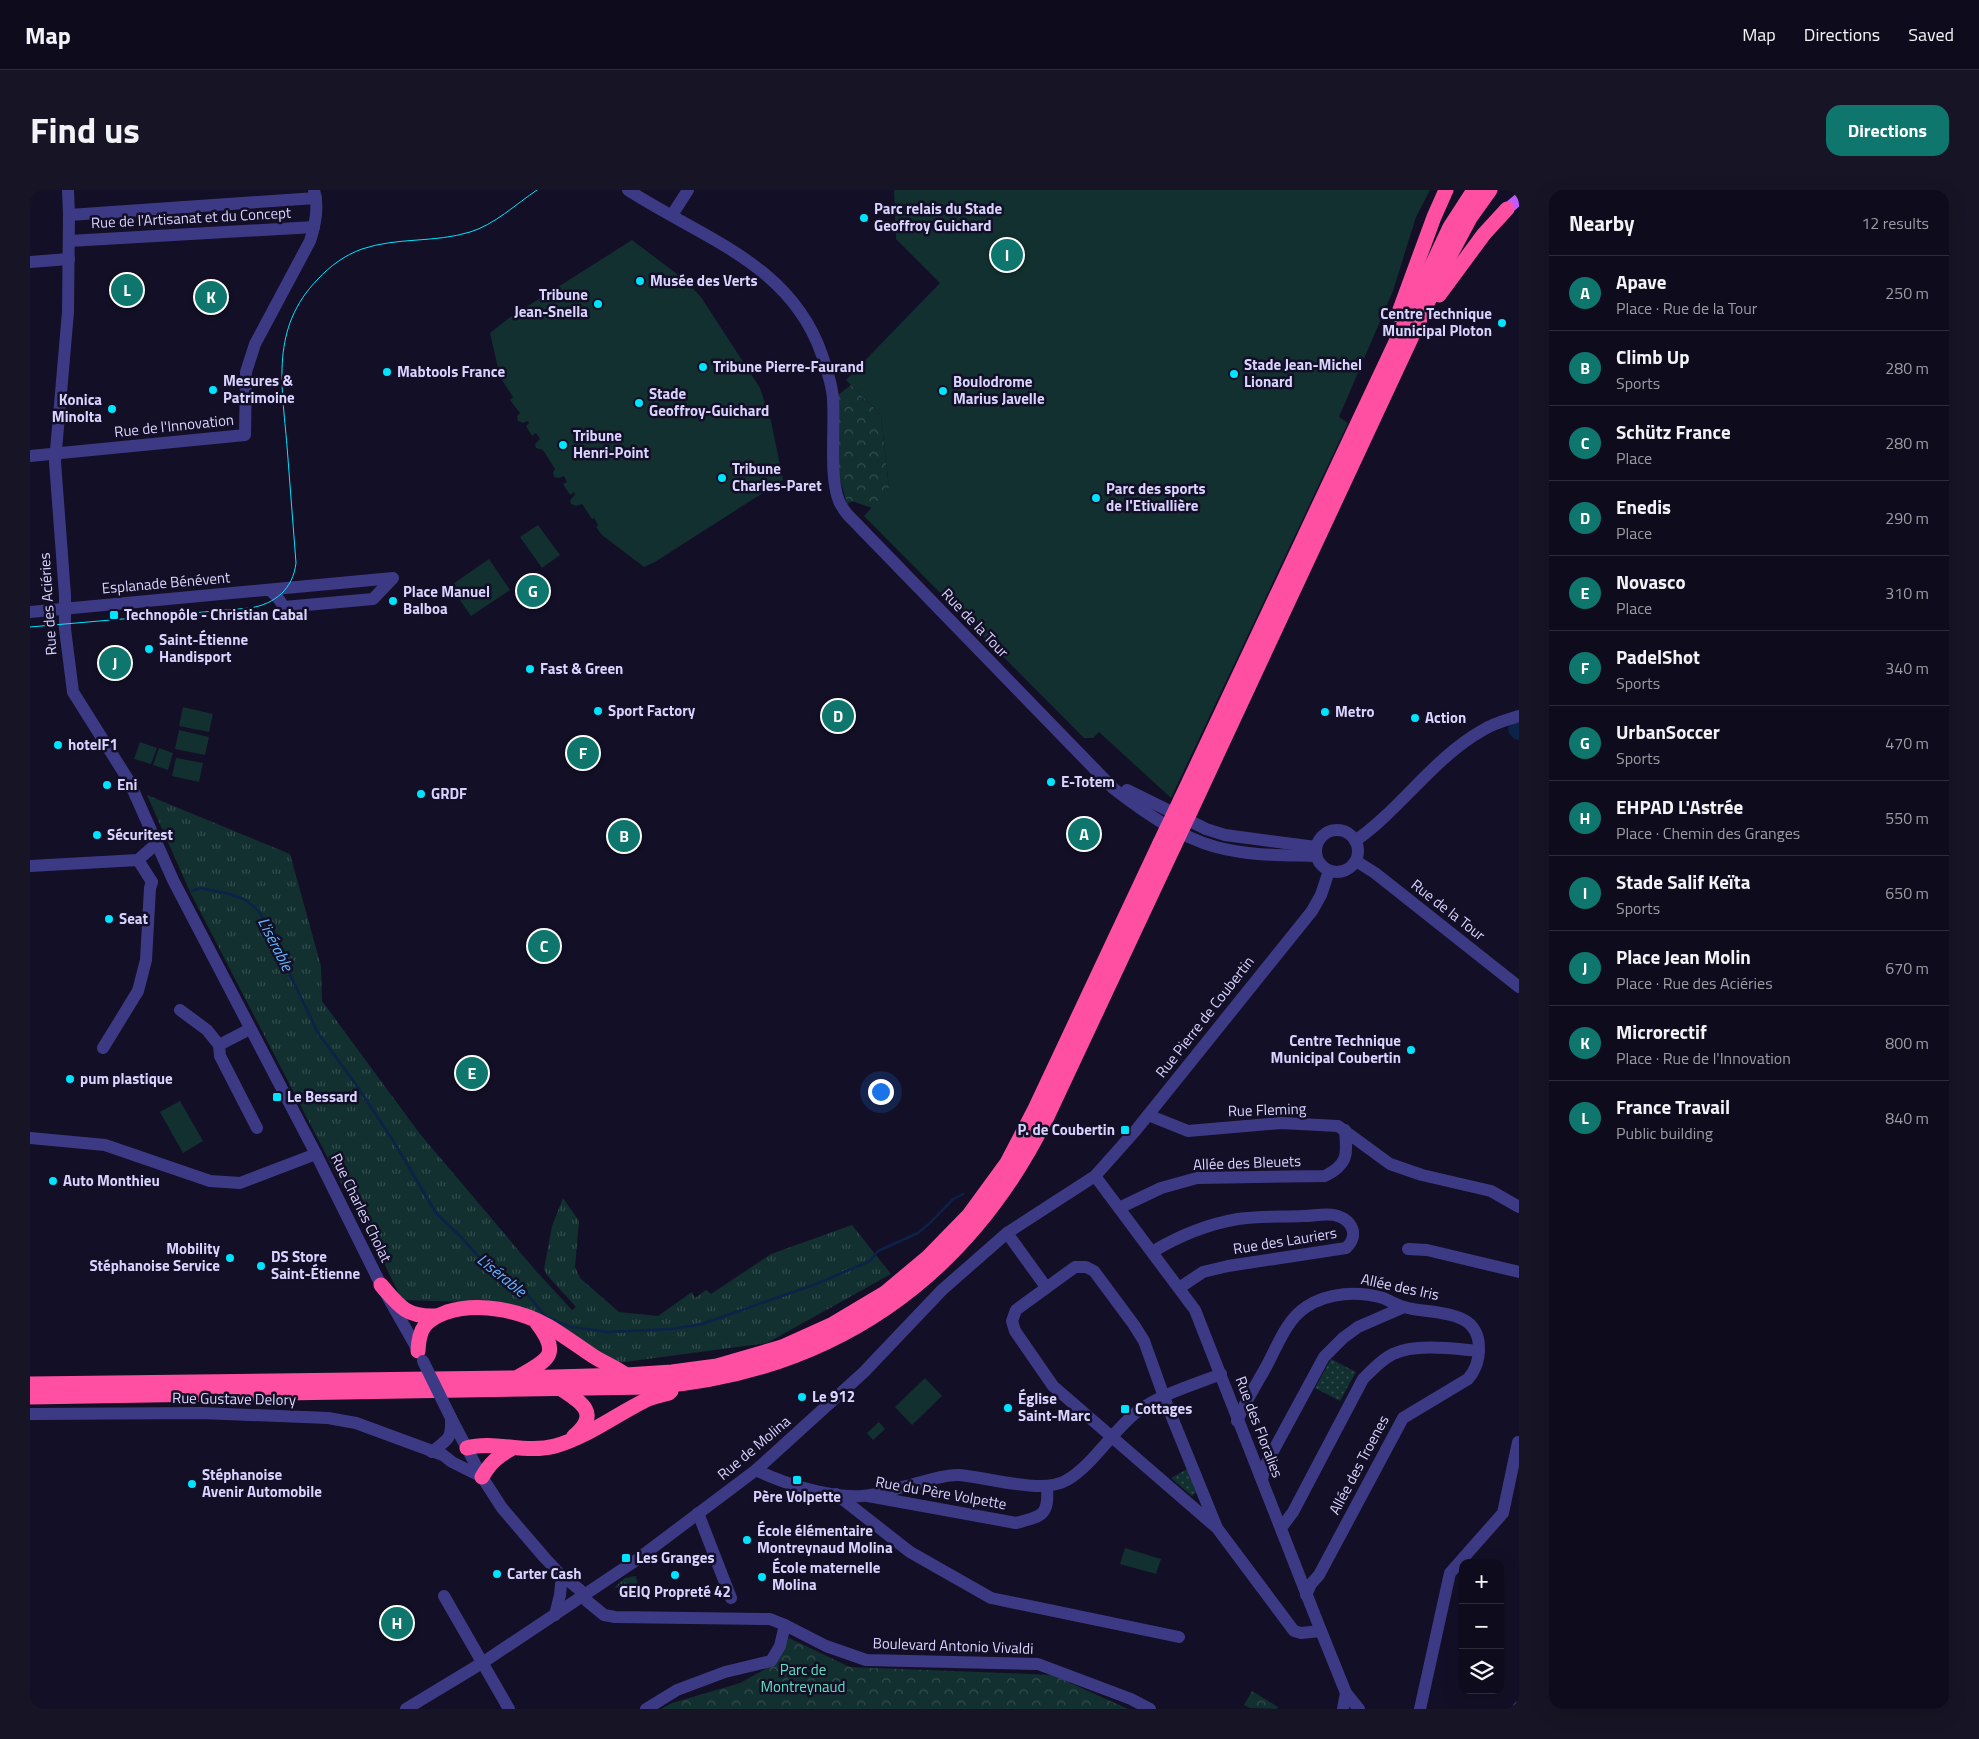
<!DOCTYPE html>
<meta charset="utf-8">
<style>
body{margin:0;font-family:"Titillium Web",sans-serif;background:#171425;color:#f1f3f6}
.controls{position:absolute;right:15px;bottom:15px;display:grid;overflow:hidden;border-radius:10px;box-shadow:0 5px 20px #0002}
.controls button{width:45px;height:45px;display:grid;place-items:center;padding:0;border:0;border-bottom:1px solid #2e2b3b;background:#0e0b1c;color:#f1f3f6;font:25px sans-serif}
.you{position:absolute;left:850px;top:901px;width:18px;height:18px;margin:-12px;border:4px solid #fff;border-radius:50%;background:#1a73e8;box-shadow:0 0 0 8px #1a73e833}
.badge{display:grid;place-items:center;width:32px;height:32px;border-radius:50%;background:#0f766e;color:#fff;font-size:16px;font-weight:700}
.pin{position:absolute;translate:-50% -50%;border:2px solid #fff;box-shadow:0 1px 5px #0006}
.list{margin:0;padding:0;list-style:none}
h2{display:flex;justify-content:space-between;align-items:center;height:65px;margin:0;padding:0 20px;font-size:21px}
h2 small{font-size:16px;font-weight:400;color:#9b9ba3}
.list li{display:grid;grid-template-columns:32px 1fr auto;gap:15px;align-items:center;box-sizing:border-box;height:75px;padding:0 20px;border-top:1px solid #2e2b3b}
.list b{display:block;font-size:19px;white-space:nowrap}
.list p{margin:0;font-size:16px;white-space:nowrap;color:#9b9ba3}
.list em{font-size:16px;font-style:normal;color:#9b9ba3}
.icon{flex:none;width:28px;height:28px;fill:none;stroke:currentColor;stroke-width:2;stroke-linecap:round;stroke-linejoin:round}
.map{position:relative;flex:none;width:1489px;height:1519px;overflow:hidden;border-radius:15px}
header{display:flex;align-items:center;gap:30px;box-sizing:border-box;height:70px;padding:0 25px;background:#0e0b1c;border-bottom:1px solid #2e2b3b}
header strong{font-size:24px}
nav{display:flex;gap:28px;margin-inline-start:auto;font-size:18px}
.intro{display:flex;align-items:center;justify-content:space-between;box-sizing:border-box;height:120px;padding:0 30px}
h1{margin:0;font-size:35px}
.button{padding:12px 22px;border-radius:15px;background:#0f766e;color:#fff;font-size:18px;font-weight:700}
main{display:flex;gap:30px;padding:0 30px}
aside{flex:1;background:#0e0b1c;border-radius:15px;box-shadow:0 5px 20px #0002}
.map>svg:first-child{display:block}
.grass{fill:url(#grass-tufts)}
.park{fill:url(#park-crowns)}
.garden{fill:url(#garden-dots)}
.pitch{fill:#12302f}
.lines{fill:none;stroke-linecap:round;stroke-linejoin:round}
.stream{stroke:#0c2248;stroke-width:2.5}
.river{stroke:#0c2248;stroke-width:16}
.minor{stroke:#3d3a85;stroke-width:12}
.major{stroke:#c25bff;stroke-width:12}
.highway{stroke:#ff4fa3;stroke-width:15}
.tram{stroke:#00e5ff;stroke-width:1}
.minor-bridge{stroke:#3d3a85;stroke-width:12}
.highway-bridge{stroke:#ff4fa3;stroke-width:15}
.poi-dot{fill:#00e5ff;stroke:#130f26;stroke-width:2}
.labels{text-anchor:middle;stroke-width:5;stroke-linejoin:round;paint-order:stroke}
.poi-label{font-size:15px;font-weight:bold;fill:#d9d4ff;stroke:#130f26;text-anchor:start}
.street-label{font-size:15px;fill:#d9d4ff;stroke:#130f26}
.park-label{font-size:15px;fill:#5fe0c0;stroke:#130f26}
.water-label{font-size:16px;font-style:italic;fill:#62b6ff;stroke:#130f26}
</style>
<header>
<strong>Map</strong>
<nav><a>Map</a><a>Directions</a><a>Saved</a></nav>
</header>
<div class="intro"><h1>Find us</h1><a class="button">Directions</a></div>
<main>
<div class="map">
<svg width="1489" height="1519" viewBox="0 0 1489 1519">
<defs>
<pattern id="grass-tufts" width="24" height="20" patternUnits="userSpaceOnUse" patternTransform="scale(1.25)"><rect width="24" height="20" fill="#12302f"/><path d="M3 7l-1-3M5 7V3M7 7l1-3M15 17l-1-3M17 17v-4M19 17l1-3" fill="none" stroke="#344d4e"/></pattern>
<pattern id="park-crowns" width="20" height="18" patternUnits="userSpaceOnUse" patternTransform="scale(1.25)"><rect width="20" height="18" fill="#12302f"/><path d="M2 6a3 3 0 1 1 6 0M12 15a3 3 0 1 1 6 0" fill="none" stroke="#344d4e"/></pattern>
<pattern id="garden-dots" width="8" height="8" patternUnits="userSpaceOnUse" patternTransform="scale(1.25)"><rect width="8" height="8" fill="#12302f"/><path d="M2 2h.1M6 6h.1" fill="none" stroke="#344d4e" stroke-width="1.8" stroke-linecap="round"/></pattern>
</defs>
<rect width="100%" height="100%" fill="#130f26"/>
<g class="grass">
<polygon points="117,605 260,664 291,776 292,811 390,944 506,1081 542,1120 546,1117 517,1085 514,1079 522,1036 533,1008 549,1031 545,1077 550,1088 589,1122 628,1126 662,1102 665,1108 676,1100 681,1104 741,1064 822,1035 861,1084 737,1153 587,1173 472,1113 372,1110 324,1012 320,1011 161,704"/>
<polygon points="606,1386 608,1396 584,1398 595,1388"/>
</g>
<g class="park">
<polygon points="821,195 851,225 859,298 842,318 822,311 817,314 809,285 808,205"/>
<polygon points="849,1232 855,1239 843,1250 837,1243"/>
<polygon points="759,1448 820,1477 1023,1485 1098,1519 631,1519 642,1513 710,1493 746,1473"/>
<polygon points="1222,1501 1248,1517 1247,1519 1220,1518 1214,1515"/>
</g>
<g class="garden">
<polygon points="1301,1169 1326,1182 1310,1211 1285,1198"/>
<polygon points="1157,1279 1166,1303 1162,1306 1141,1288"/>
</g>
<g class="pitch">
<polygon points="864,0 1400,0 1386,27 1363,101 1309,227 1318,233 1141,608 1069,542 1063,548 1054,548 834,326 859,298 851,225 816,190 910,93 866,49"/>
<polygon points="602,50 655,90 671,107 730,198 741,231 753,290 625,372 614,377 572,345 566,337 568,335 564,328 562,329 552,314 546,316 541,314 540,310 545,305 544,302 540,305 533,294 537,292 534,286 529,288 524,287 523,282 525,279 513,260 506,258 505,254 510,249 506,243 502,246 496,236 499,233 498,231 493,233 488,231 487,226 490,223 480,210 483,207 470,187 460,143 479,128"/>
<polygon points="508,335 530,365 512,378 490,347"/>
<polygon points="459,369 480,400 441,426 420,396"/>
<polygon points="153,517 183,524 179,542 149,536"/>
<polygon points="149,540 179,547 175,565 145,559"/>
<polygon points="110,552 127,558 121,574 104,569"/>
<polygon points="129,558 143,563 138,580 123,575"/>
<polygon points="146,568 173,573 169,592 142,586"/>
<polygon points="150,911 173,951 153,963 130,922"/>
<polygon points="895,1188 912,1206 882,1235 865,1217"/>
<polygon points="1095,1358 1131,1369 1126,1384 1090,1374"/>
</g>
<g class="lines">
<polyline class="stream" points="162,701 170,698 196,703 214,709 228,720 242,742 253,770 288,843 325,893 364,952 406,1023 430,1046 450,1068 492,1098 516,1127 541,1137 578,1142 641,1139 672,1134 786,1094 840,1071 848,1061 888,1043 901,1032 923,1009 933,1004"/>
<polyline class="river" points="1486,539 1489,542"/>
<g class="minor">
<polyline points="38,0 39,25 38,122 25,272 35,405 35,439 43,502 99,591 143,690 286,964 351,1095 389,1162"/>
<path d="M 598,0 C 672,48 761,74 792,165 C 797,180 802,194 803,209 C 805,238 799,287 809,311 C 811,316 814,320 817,324 L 1084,599 C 1114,622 1149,647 1186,657 C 1219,666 1252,665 1286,666"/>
<polyline points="39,25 286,8"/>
<polyline points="642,25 658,0"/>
<polyline points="39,51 284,37"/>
<polyline points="0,72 39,69"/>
<path d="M 0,266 L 215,245 L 216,182 L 225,154 L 280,51 C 285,36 289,16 284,0"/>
<polyline points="0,422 363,388 343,409 254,417 248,408 240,400"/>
<polyline points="1097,600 1176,639 1195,645 1286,657"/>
<circle cx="1307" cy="661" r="21"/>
<path d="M 1325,651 C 1371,619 1403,568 1453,540 C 1464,533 1477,530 1489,526"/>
<polyline points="108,670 122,692"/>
<polyline points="1326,671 1345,683 1489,797"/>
<polyline points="0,676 108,670 126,654"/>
<polyline points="150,820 177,840 189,855"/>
<polyline points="220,839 189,855 190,866 227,938"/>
<polyline points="73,858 108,801 116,770 120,698 122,692"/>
<polyline points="1118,925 1158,941 1251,933 1308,936 1360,974 1392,985 1461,1001 1489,1017"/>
<polyline points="0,948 75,955 180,991 210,993 286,964"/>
<polyline points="1065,986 1165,1120 1291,1441 1316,1503 1329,1519"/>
<path d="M 1089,1018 L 1131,998 L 1167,988 L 1295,986 C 1319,974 1317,964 1315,940"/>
<polyline points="977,1043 1016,1097"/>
<polyline points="1378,1059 1397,1060 1489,1082"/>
<path d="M 1122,1062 C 1147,1047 1178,1034 1208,1029 C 1229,1026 1252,1027 1273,1026 C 1283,1026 1295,1023 1304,1025 C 1322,1029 1330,1045 1316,1058 L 1198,1076 L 1173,1082 L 1149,1098"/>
<polyline points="0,1224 172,1223 298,1228 326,1233 413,1265 422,1272 452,1287"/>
<polyline points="421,1228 452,1287 472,1318 514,1367 529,1383 550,1400 557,1411 574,1425 585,1427 740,1429 755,1435 796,1456 836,1470 1008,1474 1101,1509 1120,1519"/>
<path d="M 1207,1231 C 1215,1212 1226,1195 1236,1177 C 1247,1157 1256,1130 1276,1117 C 1299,1102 1328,1101 1353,1108 C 1360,1111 1367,1115 1374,1117 C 1401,1125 1449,1117 1449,1158 C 1449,1170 1446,1180 1438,1189 L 1373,1228 L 1289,1385 L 1281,1394 L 1276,1405"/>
<path d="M 402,1262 C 417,1249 422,1251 421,1228"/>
<path d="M 726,1280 C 755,1294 800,1308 832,1306 C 847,1305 862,1299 877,1296 C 892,1292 915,1284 929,1285 C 957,1287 1013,1305 1037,1290 C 1063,1275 1083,1240 1108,1221 C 1131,1204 1163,1195 1191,1184"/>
<polyline points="1232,1290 1235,1276 1294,1167 1313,1148 1328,1137 1374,1117"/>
<polyline points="806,1304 880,1362 961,1408 1149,1447"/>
<path d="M 838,1306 L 986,1333 C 1012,1326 1019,1326 1017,1297"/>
<polyline points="668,1323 701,1408"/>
<polyline points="1187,1338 1137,1215 1114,1151 1104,1135 1064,1081 1056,1077 1045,1077 986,1120 982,1131 985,1141 1023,1196 1187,1338 1264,1441 1271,1443 1291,1441"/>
<path d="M 1251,1338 L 1263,1322 L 1333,1189 C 1342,1180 1352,1169 1363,1164 C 1386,1153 1425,1159 1449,1161"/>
<polyline points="414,1406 479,1519"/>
<polyline points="525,1425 530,1405 531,1394"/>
<polyline points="376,1519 452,1473 605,1371 726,1280 834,1182 912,1100 977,1043 1065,986 1106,940 1282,721 1291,705 1299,681"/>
<polyline points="616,1519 647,1500 695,1482 741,1471 750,1456 755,1435"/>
<polyline points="1313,1519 1316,1503"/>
<polyline points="1390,1519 1420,1383 1473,1323 1488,1252"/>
<polyline points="1488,1519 1489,1517"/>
</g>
<polyline class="major" points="1477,19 1489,9"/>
<g class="highway">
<polyline points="1409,105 1454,44 1477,19"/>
<polyline points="1368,125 1404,27 1416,0"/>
<polyline points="1151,609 1420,37 1444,0"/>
<polyline points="1161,620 1417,71 1440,28 1460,0"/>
<path d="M 351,1095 C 369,1116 376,1127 405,1126"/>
<path d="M 388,1161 C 389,1138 395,1130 417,1122 C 449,1112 489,1120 518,1136 C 533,1145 548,1156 563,1166 C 574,1173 585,1177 596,1185"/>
<path d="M 488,1187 C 517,1170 532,1166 507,1133"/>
<polyline points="0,1194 488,1188 596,1185 642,1182 687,1176 752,1157 803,1134 855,1103 898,1067 939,1025 977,973 1005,919 1130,653"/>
<path d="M 531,1199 C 553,1213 570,1224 544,1246"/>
<path d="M 0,1207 L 621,1197 C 802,1183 937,1089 1017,927 L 1144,656"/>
<path d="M 437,1258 C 464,1250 495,1264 525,1256 C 557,1247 584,1226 614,1211 C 621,1207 631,1205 639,1203 L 641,1201"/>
<path d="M 452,1287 C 460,1273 468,1266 481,1259"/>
</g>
<path class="tram" d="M 0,437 L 220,418 C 245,414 263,399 266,373 C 263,334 260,295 257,256 C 252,195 240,138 288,89 C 300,76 315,65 332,59 C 367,47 405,53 440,42 C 464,35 486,14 507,0"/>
<polyline class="minor-bridge" points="393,1171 421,1228"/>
<g class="highway-bridge">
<polyline points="1130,653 1151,609"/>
<polyline points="1144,656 1161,620"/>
</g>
</g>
<g class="poi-dot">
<circle cx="834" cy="28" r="5"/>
<circle cx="610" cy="91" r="5"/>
<circle cx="568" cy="114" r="5"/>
<circle cx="1472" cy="133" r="5"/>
<circle cx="673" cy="177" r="5"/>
<circle cx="357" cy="182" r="5"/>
<circle cx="1204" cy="184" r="5"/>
<circle cx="183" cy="200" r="5"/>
<circle cx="913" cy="201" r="5"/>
<circle cx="609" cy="213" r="5"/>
<circle cx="82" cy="219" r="5"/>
<circle cx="533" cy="255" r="5"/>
<circle cx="692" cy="288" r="5"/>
<circle cx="1066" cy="308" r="5"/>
<circle cx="363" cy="411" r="5"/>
<rect x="79" y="420" width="10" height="10" rx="2.5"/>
<circle cx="119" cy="459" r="5"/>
<circle cx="500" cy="479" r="5"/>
<circle cx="568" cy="521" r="5"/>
<circle cx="1295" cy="522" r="5"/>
<circle cx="1385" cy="528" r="5"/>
<circle cx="28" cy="555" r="5"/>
<circle cx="1021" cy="592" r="5"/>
<circle cx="77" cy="595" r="5"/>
<circle cx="391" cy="604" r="5"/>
<circle cx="67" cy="645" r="5"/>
<circle cx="79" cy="729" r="5"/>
<circle cx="1381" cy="860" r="5"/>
<circle cx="40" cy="889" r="5"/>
<rect x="242" y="902" width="10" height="10" rx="2.5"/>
<rect x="1090" y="935" width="10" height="10" rx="2.5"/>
<circle cx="23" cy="991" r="5"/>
<circle cx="200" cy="1068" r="5"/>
<circle cx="231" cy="1076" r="5"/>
<circle cx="772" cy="1207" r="5"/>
<circle cx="978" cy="1218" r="5"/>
<rect x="1090" y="1214" width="10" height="10" rx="2.5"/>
<rect x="762" y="1285" width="10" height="10" rx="2.5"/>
<circle cx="162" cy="1294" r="5"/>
<circle cx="717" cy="1350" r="5"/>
<rect x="591" y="1363" width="10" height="10" rx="2.5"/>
<circle cx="467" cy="1384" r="5"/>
<circle cx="645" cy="1385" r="5"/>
<circle cx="732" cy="1387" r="5"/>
</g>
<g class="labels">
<g class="poi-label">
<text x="844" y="24">Parc relais du Stade<tspan x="844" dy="17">Geoffroy Guichard</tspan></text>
<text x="620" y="96">Musée des Verts</text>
<text x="558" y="110" text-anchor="end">Tribune<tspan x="558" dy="17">Jean-Snella</tspan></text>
<text x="1462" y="129" text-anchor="end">Centre Technique<tspan x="1462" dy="17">Municipal Ploton</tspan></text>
<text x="1214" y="180">Stade Jean-Michel<tspan x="1214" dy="17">Lionard</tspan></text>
<text x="683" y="182">Tribune Pierre-Faurand</text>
<text x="367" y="187">Mabtools France</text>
<text x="193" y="196">Mesures &amp;<tspan x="193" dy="17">Patrimoine</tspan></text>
<text x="923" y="197">Boulodrome<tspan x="923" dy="17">Marius Javelle</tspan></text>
<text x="619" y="209">Stade<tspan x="619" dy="17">Geoffroy-Guichard</tspan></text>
<text x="72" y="215" text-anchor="end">Konica<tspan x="72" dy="17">Minolta</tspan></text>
<text x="543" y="251">Tribune<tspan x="543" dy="17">Henri-Point</tspan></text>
<text x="702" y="284">Tribune<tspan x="702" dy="17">Charles-Paret</tspan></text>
<text x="1076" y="304">Parc des sports<tspan x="1076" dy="17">de l'Etivallière</tspan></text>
<text x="373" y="407">Place Manuel<tspan x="373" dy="17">Balboa</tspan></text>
<text x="94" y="430">Technopôle - Christian Cabal</text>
<text x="129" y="455">Saint-Étienne<tspan x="129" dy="17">Handisport</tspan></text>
<text x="510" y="484">Fast &amp; Green</text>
<text x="578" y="526">Sport Factory</text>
<text x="1305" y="527">Metro</text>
<text x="1395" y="533">Action</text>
<text x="38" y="560">hotelF1</text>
<text x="1031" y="597">E-Totem</text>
<text x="87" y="600">Eni</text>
<text x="401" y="609">GRDF</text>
<text x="77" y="650">Sécuritest</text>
<text x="89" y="734">Seat</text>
<text x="1371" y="856" text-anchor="end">Centre Technique<tspan x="1371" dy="17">Municipal Coubertin</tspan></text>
<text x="50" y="894">pum plastique</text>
<text x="257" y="912">Le Bessard</text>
<text x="1085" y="945" text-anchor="end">P. de Coubertin</text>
<text x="33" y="996">Auto Monthieu</text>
<text x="190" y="1064" text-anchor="end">Mobility<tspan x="190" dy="17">Stéphanoise Service</tspan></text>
<text x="241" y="1072">DS Store<tspan x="241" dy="17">Saint-Étienne</tspan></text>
<text x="782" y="1212">Le 912</text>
<text x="988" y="1214">Église<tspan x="988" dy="17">Saint-Marc</tspan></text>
<text x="1105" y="1224">Cottages</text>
<text x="172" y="1290">Stéphanoise<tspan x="172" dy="17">Avenir Automobile</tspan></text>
<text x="767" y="1312" text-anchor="middle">Père Volpette</text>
<text x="727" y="1346">École élémentaire<tspan x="727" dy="17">Montreynaud Molina</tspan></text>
<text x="606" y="1373">Les Granges</text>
<text x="742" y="1383">École maternelle<tspan x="742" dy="17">Molina</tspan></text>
<text x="477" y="1389">Carter Cash</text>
<text x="645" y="1407" text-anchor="middle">GEIQ Propreté 42</text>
</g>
<g class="street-label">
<text transform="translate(161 28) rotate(-3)" y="5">Rue de l'Artisanat et du Concept</text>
<text transform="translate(144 236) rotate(-6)" y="5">Rue de l'Innovation</text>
<text transform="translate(136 393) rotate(-5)" y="5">Esplanade Bénévent</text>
<text transform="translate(18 414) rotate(-94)" y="5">Rue des Aciéries</text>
<text transform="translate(945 433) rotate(46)" y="5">Rue de la Tour</text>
<text transform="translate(1418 720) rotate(38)" y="5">Rue de la Tour</text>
<text transform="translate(1175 827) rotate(-52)" y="5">Rue Pierre de Coubertin</text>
<text transform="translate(1237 920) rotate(-2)" y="5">Rue Fleming</text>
<text transform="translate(1217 973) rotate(-2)" y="5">Allée des Bleuets</text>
<text transform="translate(331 1018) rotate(64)" y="5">Rue Charles Cholat</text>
<text transform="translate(1255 1051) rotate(-9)" y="5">Rue des Lauriers</text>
<text transform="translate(1370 1097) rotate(12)" y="5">Allée des Iris</text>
<text transform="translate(204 1209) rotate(1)" y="5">Rue Gustave Delory</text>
<text transform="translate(1229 1237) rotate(69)" y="5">Rue des Floralies</text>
<text transform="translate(724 1258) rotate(-40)" y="5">Rue de Molina</text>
<text transform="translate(1329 1275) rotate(-62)" y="5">Allée des Troenes</text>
<text transform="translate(911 1303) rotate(10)" y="5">Rue du Père Volpette</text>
<text transform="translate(923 1456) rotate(2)" y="5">Boulevard Antonio Vivaldi</text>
</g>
<g class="park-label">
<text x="773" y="1485">Parc de<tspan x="773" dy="17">Montreynaud</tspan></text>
</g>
<g class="water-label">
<text transform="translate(246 754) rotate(63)" y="6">L'isérable</text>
<text transform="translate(472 1085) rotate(39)" y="6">L'isérable</text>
</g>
</g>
</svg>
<div class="controls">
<button>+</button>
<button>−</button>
<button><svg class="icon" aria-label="layers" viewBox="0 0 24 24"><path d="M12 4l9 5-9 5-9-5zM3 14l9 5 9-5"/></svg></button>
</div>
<div class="you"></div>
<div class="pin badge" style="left:1054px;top:644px">A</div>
<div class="pin badge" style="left:594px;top:646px">B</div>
<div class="pin badge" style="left:514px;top:756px">C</div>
<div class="pin badge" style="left:808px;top:526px">D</div>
<div class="pin badge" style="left:442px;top:883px">E</div>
<div class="pin badge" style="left:553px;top:563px">F</div>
<div class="pin badge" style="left:503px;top:401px">G</div>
<div class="pin badge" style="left:367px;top:1433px">H</div>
<div class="pin badge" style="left:977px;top:65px">I</div>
<div class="pin badge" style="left:85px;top:473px">J</div>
<div class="pin badge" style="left:181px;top:107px">K</div>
<div class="pin badge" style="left:97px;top:100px">L</div>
</div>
<aside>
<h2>Nearby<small>12 results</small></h2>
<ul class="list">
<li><span class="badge">A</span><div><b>Apave</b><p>Place · Rue de la Tour</p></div><em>250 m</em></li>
<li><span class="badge">B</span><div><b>Climb Up</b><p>Sports</p></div><em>280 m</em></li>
<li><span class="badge">C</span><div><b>Schütz France</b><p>Place</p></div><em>280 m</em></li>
<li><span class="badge">D</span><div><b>Enedis</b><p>Place</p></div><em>290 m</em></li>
<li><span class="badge">E</span><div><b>Novasco</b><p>Place</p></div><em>310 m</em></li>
<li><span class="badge">F</span><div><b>PadelShot</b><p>Sports</p></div><em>340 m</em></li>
<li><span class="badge">G</span><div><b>UrbanSoccer</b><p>Sports</p></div><em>470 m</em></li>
<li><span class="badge">H</span><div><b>EHPAD L'Astrée</b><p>Place · Chemin des Granges</p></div><em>550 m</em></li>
<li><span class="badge">I</span><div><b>Stade Salif Keïta</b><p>Sports</p></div><em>650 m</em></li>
<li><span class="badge">J</span><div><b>Place Jean Molin</b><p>Place · Rue des Aciéries</p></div><em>670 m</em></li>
<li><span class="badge">K</span><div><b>Microrectif</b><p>Place · Rue de l'Innovation</p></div><em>800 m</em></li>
<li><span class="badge">L</span><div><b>France Travail</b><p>Public building</p></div><em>840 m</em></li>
</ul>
</aside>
</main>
